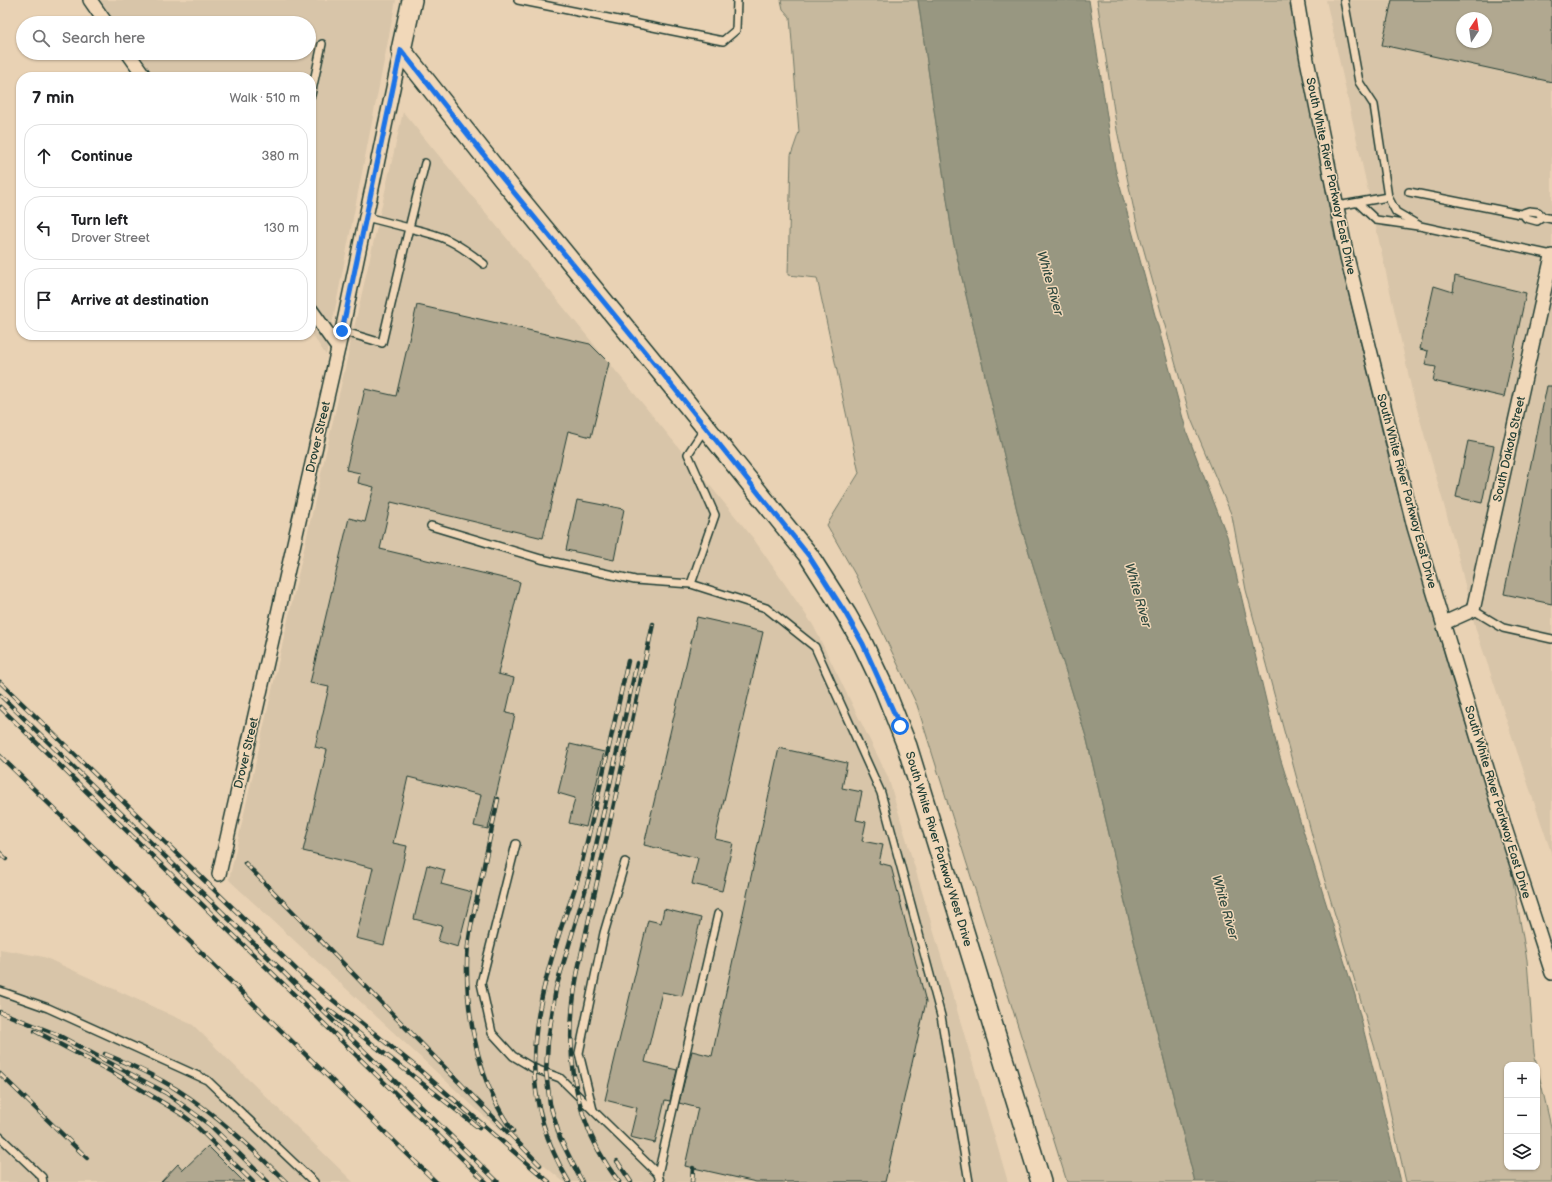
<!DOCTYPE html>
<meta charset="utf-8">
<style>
body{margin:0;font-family:"Balsamiq Sans",sans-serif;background:#f6f6f6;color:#202124}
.controls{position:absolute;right:12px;bottom:12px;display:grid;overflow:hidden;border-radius:8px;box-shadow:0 1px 3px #0004}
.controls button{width:36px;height:36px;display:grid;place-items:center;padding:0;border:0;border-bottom:1px solid #e0e0e0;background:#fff;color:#202124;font:20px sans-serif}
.compass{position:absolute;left:1456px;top:12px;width:36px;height:36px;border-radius:50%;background:#fff;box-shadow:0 1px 3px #0004;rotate:13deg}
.stop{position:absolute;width:12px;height:12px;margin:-9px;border:3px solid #1a73e8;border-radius:50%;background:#fff}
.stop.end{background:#1a73e8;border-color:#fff;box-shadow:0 1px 4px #0008}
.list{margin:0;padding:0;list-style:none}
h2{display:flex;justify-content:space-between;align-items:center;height:52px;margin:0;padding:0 16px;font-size:17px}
h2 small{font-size:13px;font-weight:400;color:#757577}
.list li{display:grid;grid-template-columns:26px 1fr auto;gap:12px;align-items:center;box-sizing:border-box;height:64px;margin:0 8px 8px;padding:0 8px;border:1px solid #e0e0e0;border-radius:16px}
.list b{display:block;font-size:15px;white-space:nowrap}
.list p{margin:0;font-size:13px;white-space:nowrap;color:#757577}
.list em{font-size:13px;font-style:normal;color:#757577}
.icon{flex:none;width:22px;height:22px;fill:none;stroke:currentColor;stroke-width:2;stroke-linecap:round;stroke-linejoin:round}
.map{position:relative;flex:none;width:1552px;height:1182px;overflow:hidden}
.search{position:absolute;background:#fff;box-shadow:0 1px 3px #0004;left:16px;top:16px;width:300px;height:44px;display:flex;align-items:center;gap:10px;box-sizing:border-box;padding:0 14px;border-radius:22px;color:#757577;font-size:15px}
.panel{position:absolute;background:#fff;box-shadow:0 1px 3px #0004;left:16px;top:72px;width:300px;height:268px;border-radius:16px}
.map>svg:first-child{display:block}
.built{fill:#d8c5a9;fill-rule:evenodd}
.green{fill:#c7b99e;stroke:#737b69}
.water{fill:#989781;stroke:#687362}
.building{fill:#b1a890;stroke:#1f3d34;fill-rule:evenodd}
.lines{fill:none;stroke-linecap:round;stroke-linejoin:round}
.lane-casing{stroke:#1f3d34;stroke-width:10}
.street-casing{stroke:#1f3d34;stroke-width:16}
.secondary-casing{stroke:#1f3d34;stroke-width:22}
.lane{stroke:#f1d8b9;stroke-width:7}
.street{stroke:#f1d8b9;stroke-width:13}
.secondary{stroke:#f1d8b9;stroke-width:19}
.rail-casing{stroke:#1f3d34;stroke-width:4.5}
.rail{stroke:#f1d8b9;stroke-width:3;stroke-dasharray:9;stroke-linecap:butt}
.route{stroke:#1a73e8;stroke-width:5}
.labels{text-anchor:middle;stroke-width:3;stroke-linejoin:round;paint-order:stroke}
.street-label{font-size:12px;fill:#1f3d34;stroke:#f1d8b9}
.water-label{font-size:13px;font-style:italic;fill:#314a40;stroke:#f1d8b9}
</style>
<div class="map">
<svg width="1552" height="1182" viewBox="0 0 1552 1182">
<rect width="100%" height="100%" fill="#e9d2b4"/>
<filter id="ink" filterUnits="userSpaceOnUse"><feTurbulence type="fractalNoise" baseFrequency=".025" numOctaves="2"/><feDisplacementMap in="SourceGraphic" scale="8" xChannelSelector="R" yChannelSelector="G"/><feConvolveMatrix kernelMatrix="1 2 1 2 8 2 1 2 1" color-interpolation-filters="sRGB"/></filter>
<g filter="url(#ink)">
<g class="built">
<polygon points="84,0 396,0 326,355 311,333 311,77 136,77 120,53 309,53 309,23 100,23"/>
<path d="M 1326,0 L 1552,0 L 1552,855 L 1476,630 L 1456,548 L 1412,391 ZM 1462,18 L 1486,18 L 1486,42 L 1462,42 Z"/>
<polygon points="403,112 753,538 813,625 888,777 1008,1182 564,1182 487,1119 229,880"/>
<polygon points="0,949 44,957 193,1025 353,1182 0,1182"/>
</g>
<g class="green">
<polygon points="781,0 918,0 953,240 1020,523 1087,740 1136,949 1195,1182 1067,1182 917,705 856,576 827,525 859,473 817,278 788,275 791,155 799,132 790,17 783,9"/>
<polygon points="1097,0 1293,0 1332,225 1392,472 1449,670 1510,864 1527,960 1534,1053 1537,1065 1507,1065 1507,1167 1537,1167 1537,1066 1552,1131 1552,1182 1406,1182 1379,1062 1319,861 1246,590 1232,516 1191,419 1138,229 1117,130"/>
</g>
<polygon class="water" points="918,0 1089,0 1115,168 1187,433 1227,536 1278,751 1355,995 1401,1182 1195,1182 1136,949 1087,740 1020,523 953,240"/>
<g class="building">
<path d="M 1392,0 L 1552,0 L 1552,82 L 1382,45 ZM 1462,18 L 1486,18 L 1486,42 L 1462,42 Z"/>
<polygon points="1455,276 1526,293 1504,397 1433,381 1436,367 1425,365 1428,351 1420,349 1434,286 1453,292"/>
<polygon points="417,305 590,344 609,363 591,437 568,431 543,538 391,502 380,549 520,582 498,674 514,678 506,713 515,715 488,829 474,826 481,795 408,777 393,843 407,846 384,945 356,938 373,868 303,851 327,750 315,747 329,687 310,683 349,518 365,522 374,487 358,483 360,473 346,470 365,389 396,396"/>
<polygon points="1547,386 1552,386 1552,604 1504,594"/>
<polygon points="1468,441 1494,446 1482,503 1456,497"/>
<polygon points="577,500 624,509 614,560 566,550"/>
<polygon points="697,617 763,632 715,839 733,843 722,891 692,884 698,858 644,845"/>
<polygon points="570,744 604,752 586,827 569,823 575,798 558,793"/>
<polygon points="779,748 847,763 842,788 862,792 856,820 866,822 862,841 883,845 879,863 891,866 926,1002 885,1182 756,1182 685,1166 698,1108 679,1103 692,1051 712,1056"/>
<polygon points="427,865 445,870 441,884 472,892 458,947 438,941 442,926 414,919"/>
<polygon points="664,909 701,918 682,996 662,992 645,1062 677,1070 670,1101 665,1100 655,1143 630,1137 637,1108 605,1100 648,920 661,923"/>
<polygon points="208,1146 244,1182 161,1182 178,1164 183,1170"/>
</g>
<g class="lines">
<defs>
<g id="lane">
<polyline points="518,0 723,41 736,30 737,0"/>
<polyline points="1344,0 1359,82 1374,105 1388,197 1396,212 1420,226 1552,255"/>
<polyline points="311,95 322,44"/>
<path d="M 425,163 L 409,228 C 445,236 456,242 484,264"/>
<polyline points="1409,192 1520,214 1529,211 1538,212 1543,217 1552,219"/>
<polyline points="1358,203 1376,220 1418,226"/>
<polyline points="1337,206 1388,197"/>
<polyline points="1523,214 1526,218 1537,221 1543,217"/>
<polyline points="342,331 382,343 409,228 366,217"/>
<polyline points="705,428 688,454 715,515 691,584 766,608 815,647 881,793 941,1016 969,1182"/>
<polyline points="431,526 541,559 635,580 691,584"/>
<polyline points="1473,610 1503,628 1552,639"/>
<polyline points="516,844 481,983 492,1033 513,1056 533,1068 560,1078 658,1174 660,1182"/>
<polyline points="0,991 48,1008 207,1080 314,1182"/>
<polyline points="593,1110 579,1053 604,933 625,862"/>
<polyline points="0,1137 42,1177 43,1182"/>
<polyline points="658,1174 718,914"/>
</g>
<g id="street">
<polyline points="90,0 106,23"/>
<polyline points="1297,0 1307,60 1347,257 1414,527 1505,828 1552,973"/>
<polyline points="128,53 145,77"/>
<polyline points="311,310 338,348"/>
<polyline points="1444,623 1473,610 1552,256"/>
<polyline points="219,874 342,331 401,50"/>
</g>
<polyline id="secondary" points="412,0 401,50 503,179 662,373 809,556 846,614 863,644 884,688 907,746 1041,1182"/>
</defs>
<use href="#lane" class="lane-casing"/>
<use href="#street" class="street-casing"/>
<use href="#secondary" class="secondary-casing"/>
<use href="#lane" class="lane"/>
<use href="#street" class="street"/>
<use href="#secondary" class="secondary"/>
<defs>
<g id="rail">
<polyline points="0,682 303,976 415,1066 549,1182"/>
<polyline points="0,695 498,1182"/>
<polyline points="0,707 486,1182"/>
<polyline points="0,756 436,1182"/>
<path d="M 498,799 C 491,831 485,862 478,894 C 473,917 467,940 467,963 C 466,1018 480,1087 513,1131"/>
<polyline points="0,853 6,859"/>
<polyline points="245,863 540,1165"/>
<polyline points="329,1010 479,1128"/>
<polyline points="0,1012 56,1034 166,1093 210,1125 268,1182"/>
<polyline points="35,1031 112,1072 180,1113 193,1123 253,1182"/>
<path d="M 105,1054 C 129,1064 154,1075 176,1089 C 217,1115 252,1148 286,1182"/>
<polyline points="0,1074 87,1158"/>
<polyline points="617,1161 631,1182"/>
<path d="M 569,1182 C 517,1095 531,1023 560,931 C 566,912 574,894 579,874 C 597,804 612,732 628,661"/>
<polyline points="582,1182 560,1138 550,1104 546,1072 548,1041 556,988 588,881 637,663"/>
<path d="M 619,1182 C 570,1119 563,1042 579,965 L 653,624"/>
<polyline points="692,1182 693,1168"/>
</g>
</defs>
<use href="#rail" class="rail-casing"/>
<use href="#rail" class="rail"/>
</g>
</g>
<g class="lines" filter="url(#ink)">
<polyline class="route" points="342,331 401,50 503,179 662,373 809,556 846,614 863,644 900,726"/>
</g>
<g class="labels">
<g class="street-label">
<text transform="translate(1331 176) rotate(78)" y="4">South White River Parkway East Drive</text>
<text transform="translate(318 437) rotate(-77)" y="4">Drover Street</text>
<text transform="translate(1509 449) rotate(-77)" y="4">South Dakota Street</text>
<text transform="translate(1407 491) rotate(75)" y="4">South White River Parkway East Drive</text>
<text transform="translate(246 753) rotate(-77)" y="4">Drover Street</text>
<text transform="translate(1498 802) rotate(73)" y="4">South White River Parkway East Drive</text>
<text transform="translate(939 849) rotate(73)" y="4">South White River Parkway West Drive</text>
</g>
<g class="water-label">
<text transform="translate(1051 283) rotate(74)" y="5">White River</text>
<text transform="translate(1139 595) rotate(74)" y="5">White River</text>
<text transform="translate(1226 907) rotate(74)" y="5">White River</text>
</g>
</g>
</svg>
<div class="controls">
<button>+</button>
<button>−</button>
<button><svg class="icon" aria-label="layers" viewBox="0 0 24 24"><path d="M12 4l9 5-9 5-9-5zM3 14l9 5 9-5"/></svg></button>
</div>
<svg class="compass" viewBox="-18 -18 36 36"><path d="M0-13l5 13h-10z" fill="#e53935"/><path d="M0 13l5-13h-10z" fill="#757577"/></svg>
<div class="stop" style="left:900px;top:726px"></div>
<div class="stop end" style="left:342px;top:331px"></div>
<div class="search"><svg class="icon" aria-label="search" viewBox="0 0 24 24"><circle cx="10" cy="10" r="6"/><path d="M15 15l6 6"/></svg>Search here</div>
<section class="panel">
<h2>7 min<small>Walk · 510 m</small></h2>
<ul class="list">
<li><svg class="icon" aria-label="ahead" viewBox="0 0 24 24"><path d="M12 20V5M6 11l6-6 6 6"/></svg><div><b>Continue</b></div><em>380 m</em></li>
<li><svg class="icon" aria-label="left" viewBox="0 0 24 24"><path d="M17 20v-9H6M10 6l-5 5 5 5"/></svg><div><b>Turn left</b><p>Drover Street</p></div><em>130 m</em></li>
<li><svg class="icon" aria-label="arrive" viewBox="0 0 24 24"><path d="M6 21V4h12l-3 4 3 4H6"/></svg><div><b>Arrive at destination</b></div></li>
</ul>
</section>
</div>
